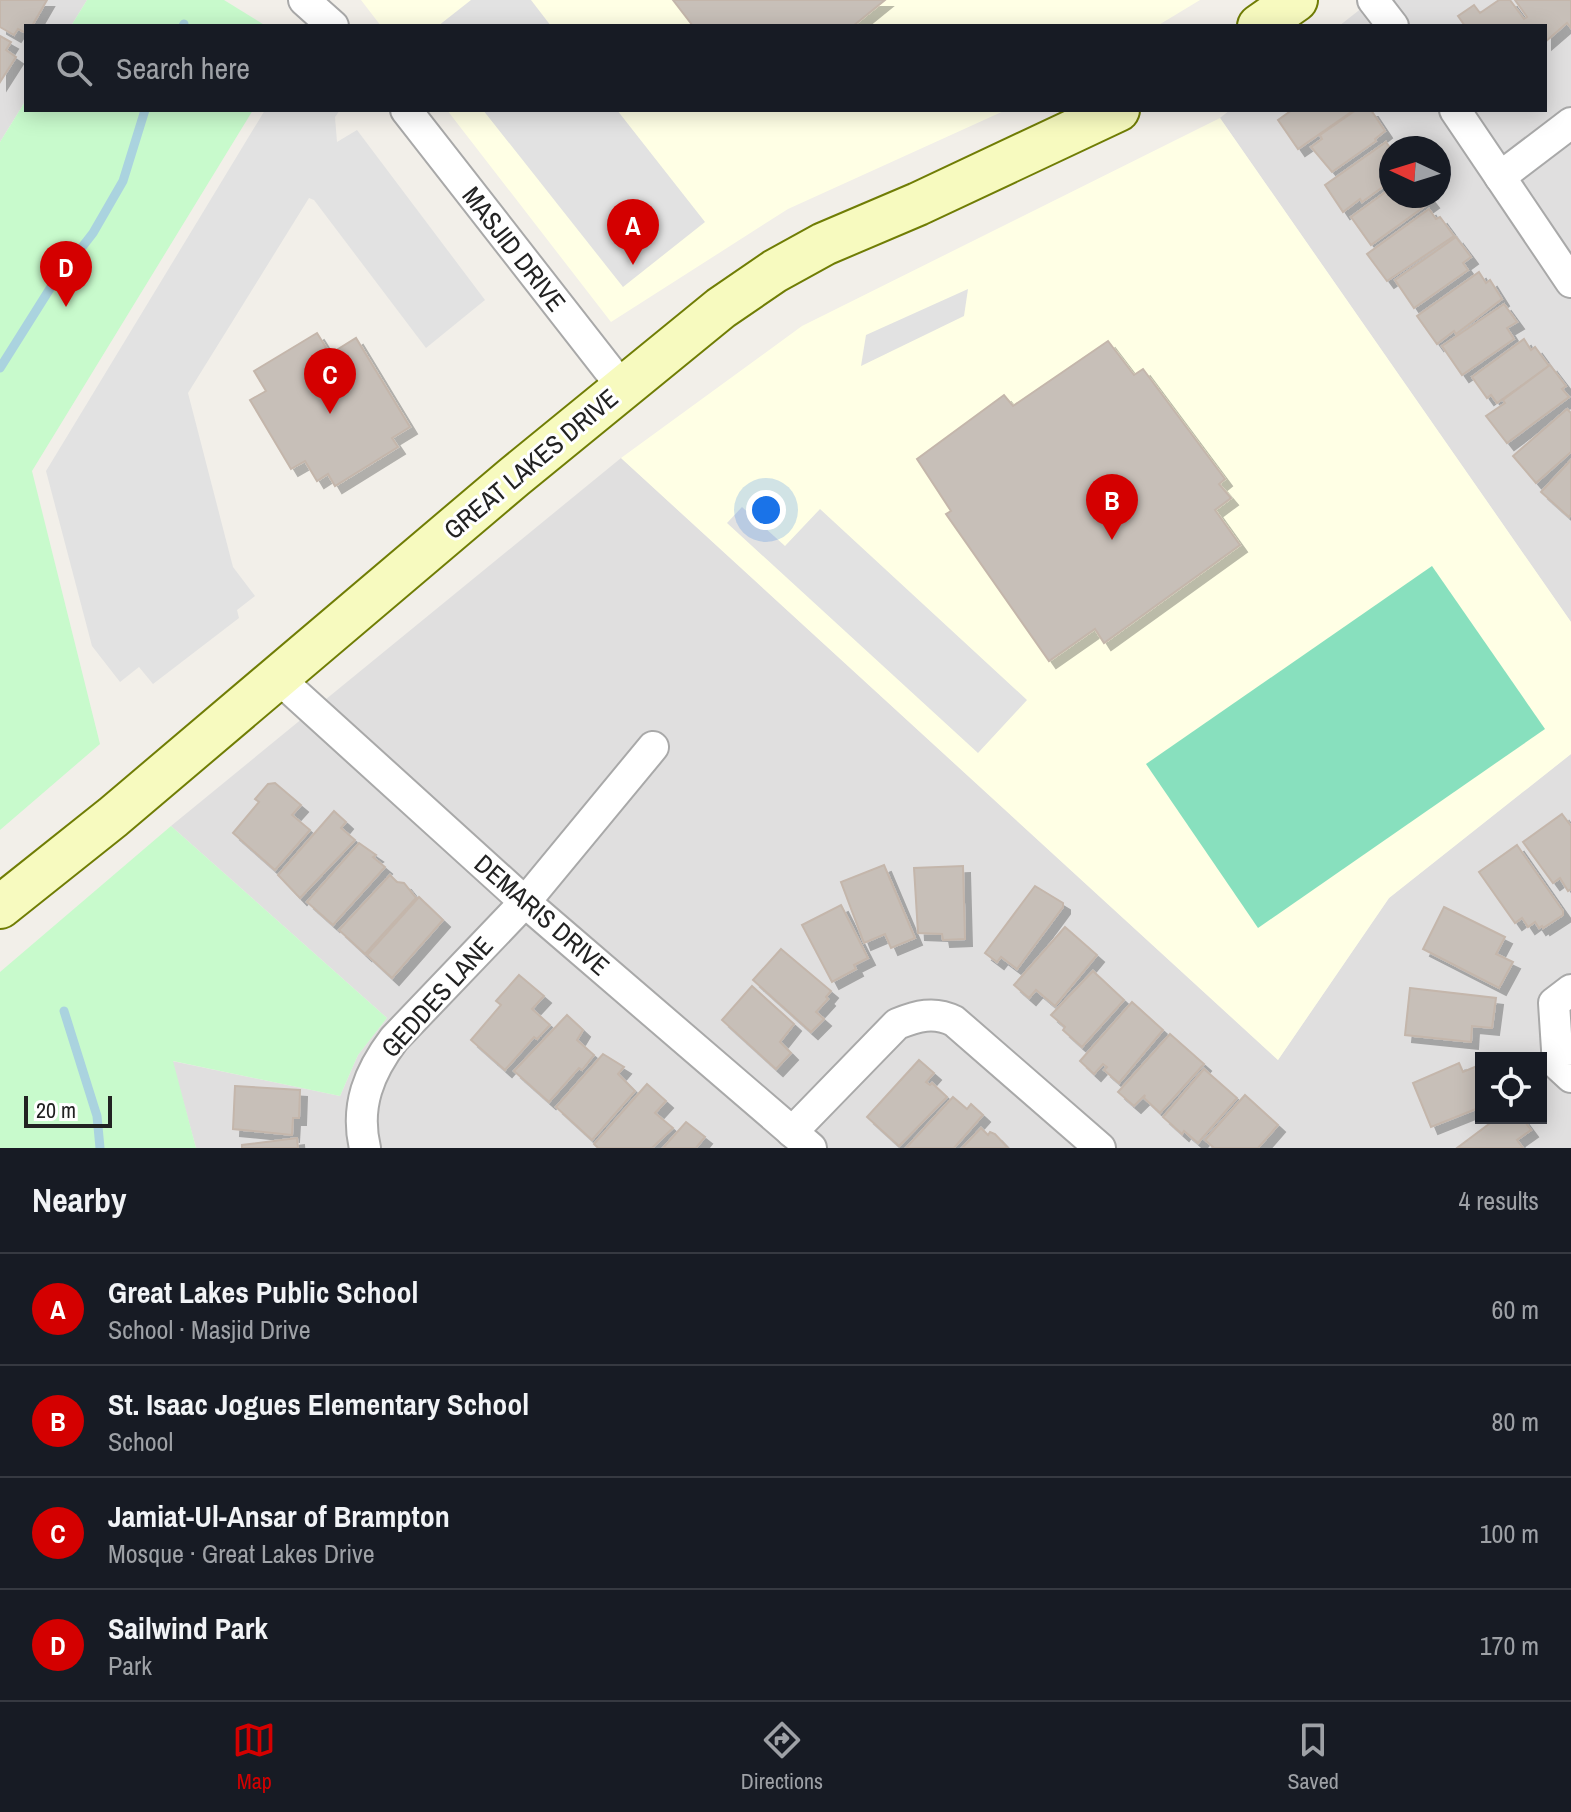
<!DOCTYPE html>
<meta charset="utf-8">
<style>
body{margin:0;font-family:"Archivo Narrow",sans-serif;background:#242831;color:#f1f3f6}
.controls{position:absolute;right:24px;bottom:24px;display:grid;overflow:hidden;border-radius:0px;box-shadow:0 4px 20px #0003}
.controls button{width:72px;height:72px;display:grid;place-items:center;padding:0;border:0;border-bottom:2px solid #363941;background:#171b24;color:#f1f3f6;font:40px sans-serif}
.compass{position:absolute;left:1379px;top:136px;width:72px;height:72px;border-radius:50%;background:#171b24;box-shadow:0 4px 20px #0003;rotate:274deg}
.scale{position:absolute;left:24px;bottom:20px;width:88px;box-sizing:border-box;padding-left:8px;border:4px solid #222;border-top:0;font-size:22px;line-height:28px;white-space:nowrap;color:#222;-webkit-text-stroke:6px #fff;paint-order:stroke}
.you{position:absolute;left:766px;top:510px;width:28px;height:28px;margin:-20px;border:6px solid #fff;border-radius:50%;background:#1a73e8;box-shadow:0 0 0 12px #1a73e833}
.badge{display:grid;place-items:center;width:52px;height:52px;border-radius:50%;background:#d40000;color:#fff;font-size:26px;font-weight:700}
.pin{position:absolute;translate:-50% -66px;filter:drop-shadow(0 2px 4px #0008)}
.pin::after{content:'';position:absolute;top:42px;width:28px;height:24px;background:inherit;clip-path:polygon(0 0,100% 0,50% 100%)}
.list{margin:0;padding:0;list-style:none}
h2{display:flex;justify-content:space-between;align-items:center;height:104px;margin:0;padding:0 32px;font-size:34px}
h2 small{font-size:26px;font-weight:400;color:#9ea1a6}
.list li{display:grid;grid-template-columns:52px 1fr auto;gap:24px;align-items:center;box-sizing:border-box;height:112px;padding:0 32px;border-top:2px solid #363941}
.list b{display:block;font-size:30px;white-space:nowrap}
.list p{margin:0;font-size:26px;white-space:nowrap;color:#9ea1a6}
.list em{font-size:26px;font-style:normal;color:#9ea1a6}
.icon{flex:none;width:44px;height:44px;fill:none;stroke:currentColor;stroke-width:2;stroke-linecap:round;stroke-linejoin:round}
.map{position:relative;flex:none;width:1571px;height:1148px;overflow:hidden}
.search{position:absolute;background:#171b24;box-shadow:0 4px 20px #0003;left:24px;right:24px;top:24px;height:88px;display:flex;align-items:center;gap:20px;box-sizing:border-box;padding:0 28px;border-radius:0px;color:#9ea1a6;font-size:30px}
.sheet{height:552px;background:#171b24}
nav{display:flex;justify-content:space-around;align-items:center;box-sizing:border-box;height:112px;border-top:2px solid #363941;background:#171b24;font-size:22px;color:#9ea1a6}
nav a{display:grid;justify-items:center;gap:4px}
nav .on{color:#d40000}
.map>svg:first-child{display:block}
.residential{fill:#e0dfdf;fill-rule:evenodd}
.education{fill:#ffffe5}
.park{fill:#c8facc}
.pitch{fill:#88e0be}
.parking{fill:#e2e2e2}
.lines{fill:none;stroke-linecap:round;stroke-linejoin:round}
.stream{stroke:#aad3df;stroke-width:9}
.building{fill:#c7bfb8;stroke:#c4b6ab;stroke-width:2;filter:url(#shadow)}
.street-casing{stroke:#a9a9a9;stroke-width:34}
.secondary-casing{stroke:#707d05;stroke-width:46}
.street{stroke:#fff;stroke-width:30}
.secondary{stroke:#f7fabf;stroke-width:42}
.labels{text-anchor:middle;stroke-width:6;stroke-linejoin:round;paint-order:stroke}
.street-label{font-size:26px;fill:#222;stroke:#fff}
</style>
<div class="map">
<svg width="1571" height="1148" viewBox="0 0 1571 1148">
<defs>
<filter id="shadow"><feDropShadow dx="7" dy="7" stdDeviation="0" flood-color="#0004"/></filter>
</defs>
<rect width="100%" height="100%" fill="#f2efe9"/>
<g class="residential">
<polygon points="0,0 87,0 71,26 26,26 26,100 0,142"/>
<path d="M 1372,0 L 1571,0 L 1571,622 L 1220,118 L 1230,110 L 1545,110 L 1545,26 L 1339,26 ZM 1391,148 L 1439,148 L 1439,196 L 1391,196 Z"/>
<path d="M 621,458 L 1278,1060 L 1389,898 L 1571,754 L 1571,1148 L 196,1148 L 172,1061 L 340,1096 L 358,1055 L 387,1018 L 171,826 ZM 1481,1058 L 1541,1058 L 1541,1118 L 1481,1118 Z"/>
</g>
<g class="education">
<polygon points="361,0 1200,0 1157,26 381,26"/>
<polygon points="447,110 1006,110 788,209 611,322"/>
<polygon points="1220,118 1571,622 1571,754 1389,898 1278,1060 621,458 802,326"/>
</g>
<g class="park">
<polygon points="87,0 224,0 266,26 71,26"/>
<polygon points="26,100 26,110 253,110 32,471 100,744 0,830 0,142"/>
<polygon points="171,826 387,1018 358,1055 340,1096 173,1061 196,1148 0,1148 0,972"/>
</g>
<polygon class="pitch" points="1432,566 1545,729 1258,928 1146,764"/>
<g class="parking">
<polygon points="471,0 531,0 551,26 438,26"/>
<polygon points="265,110 340,110 335,117 337,142 357,130 485,300 426,348 314,200 309,198 188,393 233,567 255,596 237,610 239,618 153,684 139,667 120,682 92,646 46,471"/>
<polygon points="483,110 617,110 705,222 623,287"/>
<polygon points="968,289 964,316 861,366 866,335"/>
<polygon points="742,507 785,546 820,509 1027,700 978,753 727,523"/>
</g>
<g class="lines">
<g class="stream">
<polyline points="183,26 184,24"/>
<polyline points="0,368 51,287 93,233 123,181 145,110"/>
<polyline points="64,1011 97,1116 100,1148"/>
</g>
</g>
<g class="building">
<polygon points="0,0 47,0 32,26 26,26 26,33 18,29 14,35 0,27"/>
<polygon points="673,0 885,0 853,26 693,26"/>
<polygon points="1499,0 1510,0 1524,19 1527,17 1515,0 1571,0 1571,28 1567,23 1545,42 1545,26 1465,26 1458,16 1474,5 1480,13"/>
<polygon points="0,36 11,42 6,50 16,57 0,82"/>
<polygon points="1292,110 1354,110 1298,149 1278,120"/>
<polygon points="1356,110 1371,110 1385,131 1375,139 1376,141 1332,172 1311,147 1322,139 1320,135"/>
<polygon points="1386,142 1391,149 1391,181 1362,202 1360,199 1343,212 1325,185"/>
<polygon points="1391,188 1391,196 1428,196 1432,201 1371,245 1351,217"/>
<polygon points="1429,209 1436,219 1440,217 1454,236 1387,281 1367,254"/>
<polygon points="1456,237 1471,257 1463,263 1468,270 1414,308 1395,280"/>
<polygon points="1479,272 1486,283 1490,280 1502,299 1456,334 1454,331 1437,344 1417,316"/>
<polygon points="1504,304 1517,322 1507,328 1514,339 1462,375 1442,346"/>
<polygon points="317,333 330,354 356,338 410,427 392,438 398,447 335,486 328,474 317,481 305,461 291,469 250,400 266,391 254,371"/>
<polygon points="1524,339 1531,350 1535,347 1549,366 1497,403 1491,395 1487,398 1472,377"/>
<polygon points="1108,341 1134,375 1143,369 1225,479 1219,484 1231,498 1215,510 1240,545 1104,643 1095,629 1049,661 946,514 951,511 917,459 1004,395 1013,406"/>
<polygon points="1550,365 1566,386 1562,389 1569,397 1507,443 1486,416 1505,403 1503,400"/>
<polygon points="1567,409 1571,413 1571,452 1536,483 1513,456"/>
<polygon points="1571,460 1571,514 1569,517 1541,492"/>
<polygon points="275,783 301,805 292,815 310,830 275,870 233,833 259,802 255,799 268,784"/>
<polygon points="334,811 346,822 341,828 355,840 300,898 278,875"/>
<polygon points="1562,814 1571,826 1571,889 1568,891 1560,878 1553,883 1523,842"/>
<polygon points="359,843 376,855 373,857 385,867 333,925 307,902"/>
<polygon points="1517,845 1563,911 1563,915 1543,928 1542,926 1539,928 1535,922 1528,927 1522,918 1515,923 1479,872"/>
<polygon points="884,865 915,938 891,948 885,934 864,943 841,882"/>
<polygon points="963,866 965,939 943,940 942,934 918,933 914,868"/>
<polygon points="390,875 397,882 404,883 416,898 365,954 339,930"/>
<polygon points="1035,886 1063,903 1063,907 1017,969 1001,957 997,962 985,953"/>
<polygon points="419,897 443,920 392,978 367,955"/>
<polygon points="841,905 868,958 854,965 856,969 832,982 802,925"/>
<polygon points="1444,907 1505,937 1496,954 1513,962 1499,988 1423,949"/>
<polygon points="1065,927 1097,955 1055,1006 1036,990 1029,998 1014,985"/>
<polygon points="781,949 831,991 826,997 828,999 816,1012 824,1019 811,1032 753,980"/>
<polygon points="1093,971 1124,1000 1082,1047 1063,1030 1065,1027 1051,1015"/>
<polygon points="519,975 544,996 532,1009 550,1025 537,1039 534,1037 505,1070 471,1040 501,1005 496,1001"/>
<polygon points="752,986 794,1024 780,1042 791,1053 776,1069 722,1020"/>
<polygon points="1410,988 1496,998 1492,1028 1472,1026 1471,1042 1405,1035"/>
<polygon points="1132,1002 1163,1030 1119,1083 1104,1070 1107,1067 1103,1064 1094,1074 1080,1061"/>
<polygon points="567,1015 583,1030 577,1040 594,1055 582,1070 579,1068 549,1102 514,1071"/>
<polygon points="1170,1034 1204,1064 1160,1113 1144,1098 1145,1095 1134,1106 1118,1092"/>
<polygon points="603,1054 624,1067 618,1074 635,1091 592,1140 556,1107"/>
<polygon points="919,1060 934,1073 926,1082 930,1085 932,1083 947,1097 899,1146 867,1117"/>
<polygon points="1459,1063 1463,1072 1477,1066 1481,1074 1481,1107 1431,1127 1413,1083"/>
<polygon points="1204,1069 1237,1098 1198,1143 1184,1131 1182,1134 1163,1117"/>
<polygon points="647,1084 666,1101 655,1113 673,1128 652,1148 598,1148 594,1144"/>
<polygon points="235,1086 300,1090 299,1118 293,1118 292,1135 233,1129"/>
<polygon points="1245,1095 1278,1125 1258,1148 1214,1148 1205,1140"/>
<polygon points="953,1097 967,1109 971,1104 983,1115 954,1148 906,1148"/>
<polygon points="1497,1118 1522,1118 1531,1130 1517,1140 1523,1148 1457,1148"/>
<polygon points="686,1122 705,1137 696,1148 663,1148"/>
<polygon points="981,1128 988,1135 990,1132 995,1134 1008,1148 962,1148"/>
<polygon points="297,1138 298,1148 242,1148 242,1145"/>
</g>
<g class="lines">
<defs>
<g id="street">
<polyline points="304,0 333,26"/>
<polyline points="1373,0 1393,26"/>
<polyline points="406,110 623,388"/>
<polyline points="1455,110 1571,282"/>
<polyline points="1500,177 1571,123"/>
<polyline points="277,677 525,902 811,1148"/>
<polyline points="1571,990 1554,1003 1558,1065 1571,1077"/>
<path d="M 792,1132 L 897,1024 C 917,1016 934,1011 954,1021 L 1100,1148"/>
<path d="M 365,1148 C 355,1106 369,1072 394,1039 L 525,902 L 653,747"/>
</g>
<g id="secondary">
<polyline points="1259,26 1296,0"/>
<polyline points="0,907 113,817 514,477 721,308 775,271 824,244 918,204 1118,110"/>
</g>
</defs>
<use href="#street" class="street-casing"/>
<use href="#secondary" class="secondary-casing"/>
<use href="#street" class="street"/>
<use href="#secondary" class="secondary"/>
</g>
<g class="labels">
<g class="street-label">
<text transform="translate(514 249) rotate(52)" y="9">MASJID DRIVE</text>
<text transform="translate(531 464) rotate(-40)" y="9">GREAT LAKES DRIVE</text>
<text transform="translate(542 915) rotate(41)" y="9">DEMARIS DRIVE</text>
<text transform="translate(437 997) rotate(-48)" y="9">GEDDES LANE</text>
</g>
</g>
</svg>
<div class="controls">
<button><svg class="icon" aria-label="locate" viewBox="0 0 24 24"><circle cx="12" cy="12" r="6"/><path d="M12 2v4M12 18v4M2 12h4M18 12h4"/></svg></button>
</div>
<svg class="compass" viewBox="-18 -18 36 36"><path d="M0-13l5 13h-10z" fill="#e53935"/><path d="M0 13l5-13h-10z" fill="#9ea1a6"/></svg>
<div class="scale">20 m</div>
<div class="you"></div>
<div class="pin badge" style="left:633px;top:265px">A</div>
<div class="pin badge" style="left:1112px;top:540px">B</div>
<div class="pin badge" style="left:330px;top:414px">C</div>
<div class="pin badge" style="left:66px;top:307px">D</div>
<div class="search"><svg class="icon" aria-label="search" viewBox="0 0 24 24"><circle cx="10" cy="10" r="6"/><path d="M15 15l6 6"/></svg>Search here</div>
</div>
<section class="sheet">
<h2>Nearby<small>4 results</small></h2>
<ul class="list">
<li><span class="badge">A</span><div><b>Great Lakes Public School</b><p>School · Masjid Drive</p></div><em>60 m</em></li>
<li><span class="badge">B</span><div><b>St. Isaac Jogues Elementary School</b><p>School</p></div><em>80 m</em></li>
<li><span class="badge">C</span><div><b>Jamiat-Ul-Ansar of Brampton</b><p>Mosque · Great Lakes Drive</p></div><em>100 m</em></li>
<li><span class="badge">D</span><div><b>Sailwind Park</b><p>Park</p></div><em>170 m</em></li>
</ul>
</section>
<nav>
<a class="on"><svg class="icon" aria-label="map" viewBox="0 0 24 24"><path d="M3 6l6-2 6 2 6-2v14l-6 2-6-2-6 2zM9 4v14M15 6v14"/></svg>Map</a>
<a><svg class="icon" aria-label="directions" viewBox="0 0 24 24"><path d="M12 3l9 9-9 9-9-9zM9 14v-3h6M13 9l2 2-2 2"/></svg>Directions</a>
<a><svg class="icon" aria-label="saved" viewBox="0 0 24 24"><path d="M7 4h10v16l-5-4-5 4z"/></svg>Saved</a>
</nav>
